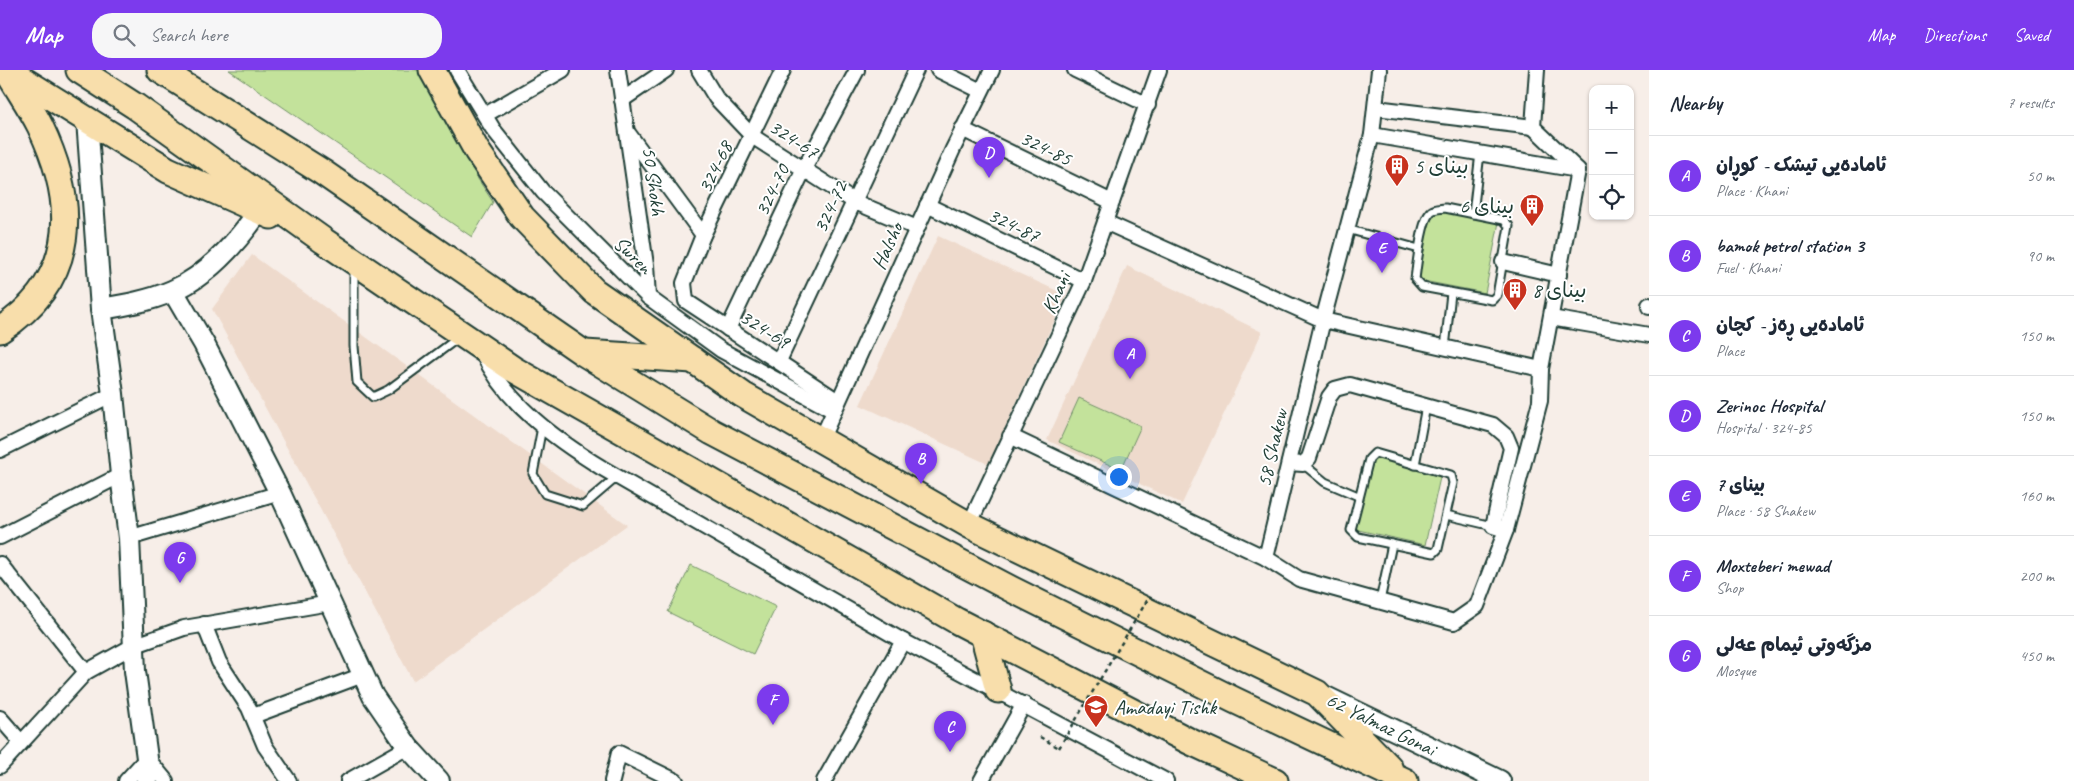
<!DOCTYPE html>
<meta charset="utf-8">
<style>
body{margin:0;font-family:Caveat,"Playpen Sans Arabic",sans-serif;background:#f6f6f7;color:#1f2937}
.controls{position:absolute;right:15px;top:15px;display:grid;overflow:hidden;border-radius:10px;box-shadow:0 1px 4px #0004}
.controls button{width:45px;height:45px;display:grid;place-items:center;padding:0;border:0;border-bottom:1px solid #e0e1e3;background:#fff;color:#1f2937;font:25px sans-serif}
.you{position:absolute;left:1118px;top:406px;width:18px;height:18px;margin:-12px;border:4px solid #fff;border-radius:50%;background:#1a73e8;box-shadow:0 0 0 8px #1a73e833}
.badge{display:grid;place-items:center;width:32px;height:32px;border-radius:50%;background:#7c3aed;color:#fff;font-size:16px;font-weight:700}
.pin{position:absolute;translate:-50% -41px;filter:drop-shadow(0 1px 2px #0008)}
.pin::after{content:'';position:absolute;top:26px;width:18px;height:15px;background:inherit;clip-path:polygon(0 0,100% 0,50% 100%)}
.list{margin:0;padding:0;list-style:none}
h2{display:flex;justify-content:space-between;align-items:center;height:65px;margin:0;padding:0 20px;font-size:21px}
h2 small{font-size:16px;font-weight:400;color:#747a83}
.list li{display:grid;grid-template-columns:32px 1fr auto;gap:15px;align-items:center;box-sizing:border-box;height:80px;padding:0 20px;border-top:1px solid #e0e1e3}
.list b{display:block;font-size:19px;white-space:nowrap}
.list p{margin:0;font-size:16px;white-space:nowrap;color:#747a83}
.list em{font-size:16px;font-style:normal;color:#747a83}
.icon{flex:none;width:28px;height:28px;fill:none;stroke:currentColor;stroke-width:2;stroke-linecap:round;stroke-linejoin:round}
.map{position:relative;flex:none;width:1649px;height:711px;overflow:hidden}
header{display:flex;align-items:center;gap:30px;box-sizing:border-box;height:70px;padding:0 25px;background:#7c3aed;color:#fff}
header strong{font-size:24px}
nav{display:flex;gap:28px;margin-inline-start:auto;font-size:18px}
.search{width:350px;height:45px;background:#f6f6f7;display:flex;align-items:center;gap:12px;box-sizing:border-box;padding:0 18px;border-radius:20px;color:#747a83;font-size:19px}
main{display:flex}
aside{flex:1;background:#fff}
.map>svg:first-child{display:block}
.built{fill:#eedacc}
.green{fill:#c3e29b;stroke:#719068}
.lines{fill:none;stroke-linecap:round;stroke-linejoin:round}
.lane-casing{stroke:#1f3d34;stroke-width:11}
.street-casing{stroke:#1f3d34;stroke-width:18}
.secondary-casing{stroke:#1f3d34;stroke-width:24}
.highway-casing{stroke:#1f3d34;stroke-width:29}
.path{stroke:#1f3d34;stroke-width:2.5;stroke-dasharray:4 4;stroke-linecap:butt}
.lane{stroke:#fff;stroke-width:7}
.street{stroke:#fff;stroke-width:14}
.secondary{stroke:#fff;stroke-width:20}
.highway{stroke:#f8deab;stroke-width:25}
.path-bridge{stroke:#1f3d34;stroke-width:2.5;stroke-dasharray:4 4;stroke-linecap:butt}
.labels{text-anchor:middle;stroke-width:4;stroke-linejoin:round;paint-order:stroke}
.street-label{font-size:21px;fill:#1f3d34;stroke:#fff}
.poi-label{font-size:21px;fill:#1f3d34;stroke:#fff;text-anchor:start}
</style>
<header>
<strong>Map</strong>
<div class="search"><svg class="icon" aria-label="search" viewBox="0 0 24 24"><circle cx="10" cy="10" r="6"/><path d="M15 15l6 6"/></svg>Search here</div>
<nav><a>Map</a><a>Directions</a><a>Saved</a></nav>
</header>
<main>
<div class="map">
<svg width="1649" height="711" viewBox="0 0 1649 711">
<rect width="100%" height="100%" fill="#f7eee8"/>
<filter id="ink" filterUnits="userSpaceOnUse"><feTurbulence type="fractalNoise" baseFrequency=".02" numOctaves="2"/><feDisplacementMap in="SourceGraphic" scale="10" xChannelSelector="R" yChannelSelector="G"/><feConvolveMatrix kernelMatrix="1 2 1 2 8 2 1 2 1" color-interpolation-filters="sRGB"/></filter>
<g filter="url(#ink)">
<g class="built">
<polygon points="938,166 1066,225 988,394 860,335"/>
<polygon points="252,185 627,455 413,611 212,239"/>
<polygon points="1127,196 1262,262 1182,434 1047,370"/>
</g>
<g class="green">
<polygon points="229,0 420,0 478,109 493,132 472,167"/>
<polygon points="1427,138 1499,152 1485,223 1413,209"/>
<polygon points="1079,328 1141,356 1121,400 1059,372"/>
<polygon points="1371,386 1441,403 1425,475 1354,459"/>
<polygon points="691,495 776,537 753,584 668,542"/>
</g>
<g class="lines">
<defs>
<g id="lane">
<path d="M 1445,138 L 1504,150 L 1509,156 L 1497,225 L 1492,230 L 1422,217 L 1415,209 C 1417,195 1421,152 1430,143 C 1433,138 1440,139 1445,138 Z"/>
<polyline points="1473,144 1480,83"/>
<polyline points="1347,159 1419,179"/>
<polyline points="354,199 354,276 357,312 373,327 388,320 458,268"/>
<polyline points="1445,278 1451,223"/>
<polyline points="542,357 533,404 545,424 583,436 617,407"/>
<polygon points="1375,383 1451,405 1453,413 1438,479 1434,483 1358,467 1351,460 1369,389"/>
<polyline points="1303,394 1325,412 1358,426"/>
<polyline points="1415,395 1426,336"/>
<polyline points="1446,445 1493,456"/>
<polyline points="1380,531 1392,474"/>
</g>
<g id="street">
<polyline points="457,0 493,59 543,122 648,227 721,280 834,341"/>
<polyline points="618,0 646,195 648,227"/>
<polyline points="699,0 716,28 752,66 855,132 917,158"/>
<polyline points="783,0 703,165 684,213 686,231 838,331"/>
<polyline points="938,0 981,21"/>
<polyline points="1075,0 1148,35"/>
<polyline points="622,30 666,0"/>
<polyline points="1376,38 1533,57"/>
<polyline points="485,45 563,0"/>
<polyline points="962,59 1112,132"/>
<polyline points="628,63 703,165"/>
<polyline points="1372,65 1578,100"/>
<polyline points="927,135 1084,211"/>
<polyline points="1105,152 1323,250 1541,299"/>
<polyline points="1503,192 1559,205"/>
<polyline points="1649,235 1649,237"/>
<polyline points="1551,248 1649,265"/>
<polyline points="728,259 804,99 857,0"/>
<path d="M 482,282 C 506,334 555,369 602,398 L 903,571 L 1166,711"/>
<polyline points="779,291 916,0"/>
<polyline points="1010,366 1266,488 1323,250 1372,65 1379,0"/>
<polyline points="821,370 953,79 992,0"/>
<polyline points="0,380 113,324"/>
<polyline points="1289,393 1303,394 1309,388 1329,327 1335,319 1350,315 1493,355 1506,366 1511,378 1493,456 1506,460"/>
<polyline points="969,455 1084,211 1159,0"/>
<polyline points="0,467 121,405"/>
<polyline points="129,468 280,423"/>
<polyline points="1266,488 1299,509 1454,552 1477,536 1506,460 1540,331 1541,299 1578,100 1533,57 1537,0"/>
<polyline points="0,494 86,602"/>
<polyline points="204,554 219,592 249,638 265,676 289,711"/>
<polyline points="253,646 363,605"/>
<polyline points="0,648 21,672"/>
<polyline points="0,696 86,602 133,576 184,558 330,533"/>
<polyline points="126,711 147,688 166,711"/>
<polyline points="348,711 408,677"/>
<polyline points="612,711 619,683 676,711"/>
<polyline points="824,711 903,571"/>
<polyline points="981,711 1024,634"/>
</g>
<g id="secondary">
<polyline points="87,50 101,239 113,324 121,405 129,468 135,601 147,688 147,711"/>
<polyline points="173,221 204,274 280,423 373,626 408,677 439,711"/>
<path d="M 101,239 C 125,235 149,231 172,221 C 208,206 237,172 259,141"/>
<polyline points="1326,627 1500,711"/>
</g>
<g id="highway">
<polyline points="7,0 168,100 271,146"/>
<polyline points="79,0 135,36 324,171 513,299 957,551 1189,671 1275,711"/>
<polyline points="160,0 322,102 582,282 712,362 1011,519 1234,630 1405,711"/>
<polyline points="432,0 477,81 522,147 594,221 743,325 969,455 1317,623 1389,697"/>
<path d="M 0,260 C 79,209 77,133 40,56 C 31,38 19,21 9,4"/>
<polyline points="585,283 693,290"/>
<polyline points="983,564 998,620"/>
</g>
</defs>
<use href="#lane" class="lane-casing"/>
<use href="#street" class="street-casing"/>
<use href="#secondary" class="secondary-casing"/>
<use href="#highway" class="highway-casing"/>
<polyline class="path" points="1040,667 1059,678"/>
<use href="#lane" class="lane"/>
<use href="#street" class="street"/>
<use href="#secondary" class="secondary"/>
<use href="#highway" class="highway"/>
<polyline class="path-bridge" points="1059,678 1148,529"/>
</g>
</g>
<defs>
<symbol id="building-pin" viewBox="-11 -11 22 30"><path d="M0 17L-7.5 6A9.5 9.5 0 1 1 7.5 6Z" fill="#c8321e" stroke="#fff"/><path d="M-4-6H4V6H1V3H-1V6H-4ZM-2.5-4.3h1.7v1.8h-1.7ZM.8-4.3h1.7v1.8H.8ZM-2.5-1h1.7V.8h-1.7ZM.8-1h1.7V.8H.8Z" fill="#fff"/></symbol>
<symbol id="school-pin" viewBox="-11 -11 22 30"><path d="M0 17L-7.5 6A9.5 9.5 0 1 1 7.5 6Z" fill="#c8321e" stroke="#fff"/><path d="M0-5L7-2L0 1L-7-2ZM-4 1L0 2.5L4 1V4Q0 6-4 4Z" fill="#fff"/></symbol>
</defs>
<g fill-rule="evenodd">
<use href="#building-pin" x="1383" y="82" width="28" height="38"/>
<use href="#building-pin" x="1518" y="122" width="28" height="38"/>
<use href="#building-pin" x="1501" y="206" width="28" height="38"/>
<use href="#school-pin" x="1082" y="623" width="28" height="38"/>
</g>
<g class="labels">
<g class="street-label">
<text transform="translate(794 69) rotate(33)" y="7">324-67</text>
<text transform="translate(1046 78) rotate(26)" y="7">324-85</text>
<text transform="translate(715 97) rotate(-64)" y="7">324-68</text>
<text transform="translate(654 111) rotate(82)" y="7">50 Shokh</text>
<text transform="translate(772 120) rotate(-64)" y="7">324-70</text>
<text transform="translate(830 137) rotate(-65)" y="7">324-72</text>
<text transform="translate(1014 155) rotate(26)" y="7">324-87</text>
<text transform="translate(887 176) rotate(-66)" y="7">Halsho</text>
<text transform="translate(633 185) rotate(44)" y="7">Swren</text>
<text transform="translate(1056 223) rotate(-66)" y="7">Khani</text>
<text transform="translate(765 259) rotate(32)" y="7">324-69</text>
<text transform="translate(1272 378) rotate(-77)" y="7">58 Shakew</text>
<text transform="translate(1381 654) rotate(26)" y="7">62 Yalmaz Gonai</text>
</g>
<g class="poi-label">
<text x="1414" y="103">بيناى 5</text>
<text x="1514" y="143" text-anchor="end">بيناى 6</text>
<text x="1532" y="227">بيناى 8</text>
<text x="1114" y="644">Amadayi Tishk</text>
</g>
</g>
</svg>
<div class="controls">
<button>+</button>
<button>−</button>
<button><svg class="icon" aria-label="locate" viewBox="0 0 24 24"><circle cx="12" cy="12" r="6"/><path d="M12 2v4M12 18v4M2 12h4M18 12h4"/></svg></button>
</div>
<div class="you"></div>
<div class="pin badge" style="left:1130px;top:309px">A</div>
<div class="pin badge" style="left:921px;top:414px">B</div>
<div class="pin badge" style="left:950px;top:682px">C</div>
<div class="pin badge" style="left:989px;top:108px">D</div>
<div class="pin badge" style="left:1382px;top:203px">E</div>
<div class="pin badge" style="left:773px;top:655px">F</div>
<div class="pin badge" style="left:180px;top:513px">G</div>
</div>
<aside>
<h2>Nearby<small>7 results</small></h2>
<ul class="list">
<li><span class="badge">A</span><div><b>ئامادەیی تیشک - کوڕان</b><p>Place · Khani</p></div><em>50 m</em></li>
<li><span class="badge">B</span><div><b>bamok petrol station 3</b><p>Fuel · Khani</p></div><em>90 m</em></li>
<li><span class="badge">C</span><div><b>ئامادەیی ڕەز - کچان</b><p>Place</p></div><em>150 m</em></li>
<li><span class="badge">D</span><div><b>Zerinoc Hospital</b><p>Hospital · 324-85</p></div><em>150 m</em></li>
<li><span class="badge">E</span><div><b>بيناى 7</b><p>Place · 58 Shakew</p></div><em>160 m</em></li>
<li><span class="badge">F</span><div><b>Moxteberi mewad</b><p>Shop</p></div><em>200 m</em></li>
<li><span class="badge">G</span><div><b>مزگەوتی ئیمام عەلی</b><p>Mosque</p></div><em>450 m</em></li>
</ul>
</aside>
</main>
